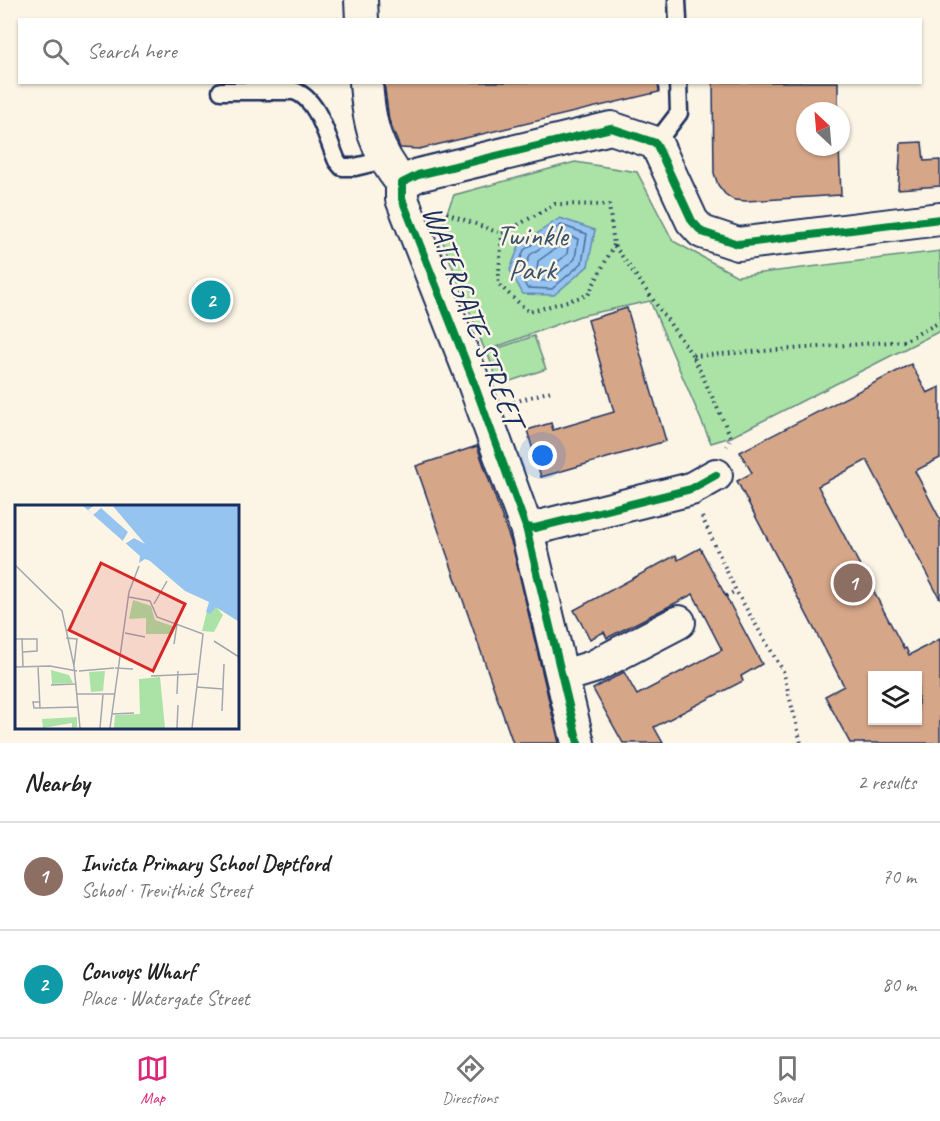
<!DOCTYPE html>
<meta charset="utf-8">
<style>
body{margin:0;font-family:Caveat,sans-serif;background:#f2f2f2;color:#222}
.controls{position:absolute;right:18px;bottom:18px;display:grid;overflow:hidden;border-radius:0px;box-shadow:0 2px 4px #0004}
.controls button{width:54px;height:54px;display:grid;place-items:center;padding:0;border:0;border-bottom:2px solid #e0e0e0;background:#fff;color:#222;font:30px sans-serif}
.compass{position:absolute;left:796px;top:102px;width:54px;height:54px;border-radius:50%;background:#fff;box-shadow:0 2px 4px #0004;rotate:334deg}
.you{position:absolute;left:543px;top:456px;width:21px;height:21px;margin:-15px;border:4px solid #fff;border-radius:50%;background:#1a73e8;box-shadow:0 0 0 9px #1a73e833}
.badge{display:grid;place-items:center;width:39px;height:39px;border-radius:50%;background:#db2777;color:#fff;font-size:20px;font-weight:700}
.pin{position:absolute;translate:-50% -50%;border:3px solid #fff;box-shadow:0 2px 6px #0006}
.list{margin:0;padding:0;list-style:none}
h2{display:flex;justify-content:space-between;align-items:center;height:78px;margin:0;padding:0 24px;font-size:26px}
h2 small{font-size:20px;font-weight:400;color:#767676}
.list li{display:grid;grid-template-columns:39px 1fr auto;gap:18px;align-items:center;box-sizing:border-box;height:108px;padding:0 24px;border-top:2px solid #e0e0e0}
.list b{display:block;font-size:22px;white-space:nowrap}
.list p{margin:0;font-size:20px;white-space:nowrap;color:#767676}
.list em{font-size:20px;font-style:normal;color:#767676}
.icon{flex:none;width:33px;height:33px;fill:none;stroke:currentColor;stroke-width:2;stroke-linecap:round;stroke-linejoin:round}
.map{position:relative;flex:none;width:940px;height:743px;overflow:hidden}
.search{position:absolute;background:#fff;box-shadow:0 2px 4px #0004;left:18px;right:18px;top:18px;height:66px;display:flex;align-items:center;gap:15px;box-sizing:border-box;padding:0 21px;border-radius:0px;color:#767676;font-size:22px}
.sheet{height:294px;background:#fff}
nav{display:flex;justify-content:space-around;align-items:center;box-sizing:border-box;height:84px;border-top:2px solid #e0e0e0;background:#fff;font-size:16px;color:#767676}
nav a{display:grid;justify-items:center;gap:3px}
nav .on{color:#db2777}
.map>svg:first-child{display:block}
.green{fill:#abe2a5;stroke:#638882;stroke-width:1.5}
.water{fill:#96c4f1;stroke:#6588b6;stroke-width:1.5}
.lines{fill:none;stroke-linecap:round;stroke-linejoin:round}
.shore{stroke:#4c6b99;stroke-width:1.5}
.building{fill:#d6a688;stroke:#1b2f5e;stroke-width:1.5;fill-rule:evenodd}
.service-casing{stroke:#1b2f5e;stroke-width:21}
.minor-casing{stroke:#1b2f5e;stroke-width:36}
.path{stroke:#1b2f5e;stroke-width:4;stroke-dasharray:1.5 4.5;stroke-linecap:butt}
.service{stroke:#fcf5e5;stroke-width:16}
.minor{stroke:#fcf5e5;stroke-width:32}
.cycleway-casing{stroke:#fcf5e5;stroke-width:11}
.cycleway{stroke:#00873e;stroke-width:8}
.labels{text-anchor:middle;stroke-width:5;stroke-linejoin:round;paint-order:stroke}
.park-label{font-size:30px;fill:#38536c;stroke:#fcf5e5}
.street-label{font-size:30px;fill:#1b2f5e;stroke:#fcf5e5}
.inset-river{fill:none;stroke:#96c4f1;stroke-width:3}
.inset-road{fill:none;stroke:#a2a6af;stroke-width:1.5}
.view{fill:#d62828;fill-opacity:0.15;stroke:#d62828;stroke-width:3}
.inset-edge{fill:none;stroke:#1b2f5e;stroke-width:3}
</style>
<div class="map">
<svg width="940" height="743" viewBox="0 0 940 743">
<rect width="100%" height="100%" fill="#fcf5e5"/>
<filter id="ink" filterUnits="userSpaceOnUse"><feTurbulence type="fractalNoise" baseFrequency=".0167" numOctaves="2"/><feDisplacementMap in="SourceGraphic" scale="12" xChannelSelector="R" yChannelSelector="G"/><feConvolveMatrix kernelMatrix="1 2 1 2 8 2 1 2 1" color-interpolation-filters="sRGB"/></filter>
<g filter="url(#ink)">
<g class="green">
<polygon points="575,162 637,172 673,241 737,276 940,251 940,331 731,437 711,443 650,301 580,316 485,351 439,232 454,195"/>
<polygon points="534,336 546,369 499,385 487,352"/>
</g>
<polygon class="water" points="560,218 595,230 588,266 554,295 523,294 510,270 519,246"/>
<g class="lines">
<g class="shore">
<polygon points="561,225 587,234 582,263 552,289 527,288 517,269 524,250"/>
<polygon points="561,234 578,239 575,259 549,281 532,280 525,269 530,255"/>
<polygon points="562,244 568,245 567,254 546,272 537,271 538,261"/>
</g>
</g>
<g class="building">
<polygon points="384,82 658,82 659,92 419,149 400,148 389,120"/>
<polygon points="713,82 838,82 838,111 805,111 805,147 839,147 841,195 746,201 734,200 725,194 718,185 714,173"/>
<polygon points="922,142 924,161 940,160 940,186 898,189 901,143"/>
<polygon points="627,308 666,441 541,477 527,430 551,423 553,430 614,412 588,320"/>
<path d="M 911,364 L 927,393 L 940,387 L 940,458 L 915,471 L 940,519 L 940,599 L 867,460 L 818,486 L 904,649 L 906,648 L 909,655 L 940,639 L 940,743 L 850,743 L 825,696 L 844,686 L 737,481 L 752,473 L 740,452 ZM 873,675 L 918,675 L 918,720 L 873,720 Z"/>
<polygon points="477,446 513,548 559,743 513,743 416,466"/>
<polygon points="700,548 762,664 741,676 743,681 654,727 663,743 623,743 593,689 624,672 637,695 722,650 693,594 607,638 604,632 590,639 574,610 676,555 678,560"/>
</g>
<g class="lines">
<defs>
<g id="service">
<polyline points="677,0 678,20"/>
<path d="M 221,91 L 294,91 C 319,99 327,139 337,161 L 342,167 L 355,167 L 384,160"/>
<polyline points="656,143 679,113 678,82"/>
</g>
<g id="minor">
<polyline points="361,0 362,20"/>
<path d="M 366,82 C 369,125 375,149 402,183"/>
<polyline points="402,183 418,175 611,128 656,143 692,221 702,232 738,244 940,219"/>
<polyline points="402,183 402,199 471,375 526,527 578,743"/>
<polyline points="526,527 535,528 691,489 716,475"/>
<polyline points="564,676 593,667 679,622"/>
</g>
</defs>
<use href="#service" class="service-casing"/>
<use href="#minor" class="minor-casing"/>
<g class="path">
<polyline points="441,211 502,234"/>
<polyline points="614,245 588,295 529,312 498,284 502,234 555,204 609,205 614,245 693,356 731,437 727,446"/>
<polyline points="693,356 904,341 940,322"/>
<polyline points="514,402 551,391"/>
<polyline points="702,517 736,591 783,671 801,743"/>
<polyline points="726,596 736,591"/>
</g>
<use href="#service" class="service"/>
<use href="#minor" class="minor"/>
<defs>
<g id="cycleway">
<polyline points="526,527 535,528 691,489 716,475"/>
<polyline points="578,743 526,527 471,375 402,199 402,183 418,175 611,128 656,143 692,221 702,232 738,244 940,219"/>
</g>
</defs>
<use href="#cycleway" class="cycleway-casing"/>
<use href="#cycleway" class="cycleway"/>
</g>
</g>
<g class="labels">
<g class="park-label">
<text x="532" y="245">Twinkle<tspan x="532" dy="34">Park</tspan></text>
</g>
<g class="street-label">
<text transform="translate(473 316) rotate(69)" y="10">WATERGATE STREET</text>
</g>
</g>
<g transform="translate(15 505)">
<rect width="224" height="224" fill="#fcf5e5"/>
<path d="M 118,95 L 136,101 L 140,115 L 160,122 L 158,129 L 131,129 L 131,113 L 114,114 ZM 203,95 L 223,116 L 202,103 L 208,110 L 199,127 L 187,126 L 192,106 ZM 36,165 L 54,170 L 58,178 L 37,179 ZM 90,166 L 88,186 L 76,187 L 74,167 ZM 145,172 L 150,223 L 99,223 L 100,210 L 125,209 L 124,174 ZM 62,212 L 62,222 L 57,223 L 57,218 L 28,223 L 27,214 Z" fill="#abe2a5"/>
<path d="M 67,0 L 223,0 L 223,116 L 201,102 L 195,109 L 191,107 L 194,97 L 170,86 L 135,56 L 130,54 L 124,58 L 125,51 Z" fill="#96c4f1"/>
<path d="M 80,0 L 97,0 L 130,39 L 119,33 L 110,39 L 107,37 L 113,27 L 86,3 L 78,10 L 73,5 Z" fill="#fcf5e5"/>
<path class="inset-river" d="M 169,0 L 224,34M 191,0 L 224,20"/>
<path class="inset-road" d="M 0,60 L 47,106 L 59,161 L 65,223M 114,92 L 135,96 L 142,112 L 188,129 L 177,223M 139,99 L 152,76M 110,128 L 130,132M 7,133 L 8,162M 51,133 L 62,134 L 59,160M 0,134 L 22,134 L 22,146 L 8,147M 199,136 L 224,152M 159,139 L 162,119M 23,161 L 25,203 L 63,202M 0,162 L 35,161 L 62,166M 100,163 L 118,164M 64,166 L 99,163M 136,171 L 182,169M 36,180 L 60,179M 181,182 L 208,184M 62,189 L 99,189M 162,189 L 163,166M 24,197 L 18,197 L 19,203 L 25,203M 207,206 L 209,159M 97,209 L 119,208M 85,223 L 88,190M 95,223 L 114,87 L 124,61M 162,223 L 163,200"/>
<path class="view" d="M 86,58 L 170,99 L 138,166 L 54,125 Z"/>
<rect width="224" height="224" class="inset-edge"/>
</g>
</svg>
<div class="controls">
<button><svg class="icon" aria-label="layers" viewBox="0 0 24 24"><path d="M12 4l9 5-9 5-9-5zM3 14l9 5 9-5"/></svg></button>
</div>
<svg class="compass" viewBox="-18 -18 36 36"><path d="M0-13l5 13h-10z" fill="#e53935"/><path d="M0 13l5-13h-10z" fill="#767676"/></svg>
<div class="you"></div>
<div class="pin badge" style="left:853px;top:583px;background:#8d6e63">1</div>
<div class="pin badge" style="left:211px;top:300px;background:#0f9aa8">2</div>
<div class="search"><svg class="icon" aria-label="search" viewBox="0 0 24 24"><circle cx="10" cy="10" r="6"/><path d="M15 15l6 6"/></svg>Search here</div>
</div>
<section class="sheet">
<h2>Nearby<small>2 results</small></h2>
<ul class="list">
<li><span class="badge" style="background:#8d6e63">1</span><div><b>Invicta Primary School Deptford</b><p>School · Trevithick Street</p></div><em>70 m</em></li>
<li><span class="badge" style="background:#0f9aa8">2</span><div><b>Convoys Wharf</b><p>Place · Watergate Street</p></div><em>80 m</em></li>
</ul>
</section>
<nav>
<a class="on"><svg class="icon" aria-label="map" viewBox="0 0 24 24"><path d="M3 6l6-2 6 2 6-2v14l-6 2-6-2-6 2zM9 4v14M15 6v14"/></svg>Map</a>
<a><svg class="icon" aria-label="directions" viewBox="0 0 24 24"><path d="M12 3l9 9-9 9-9-9zM9 14v-3h6M13 9l2 2-2 2"/></svg>Directions</a>
<a><svg class="icon" aria-label="saved" viewBox="0 0 24 24"><path d="M7 4h10v16l-5-4-5 4z"/></svg>Saved</a>
</nav>
